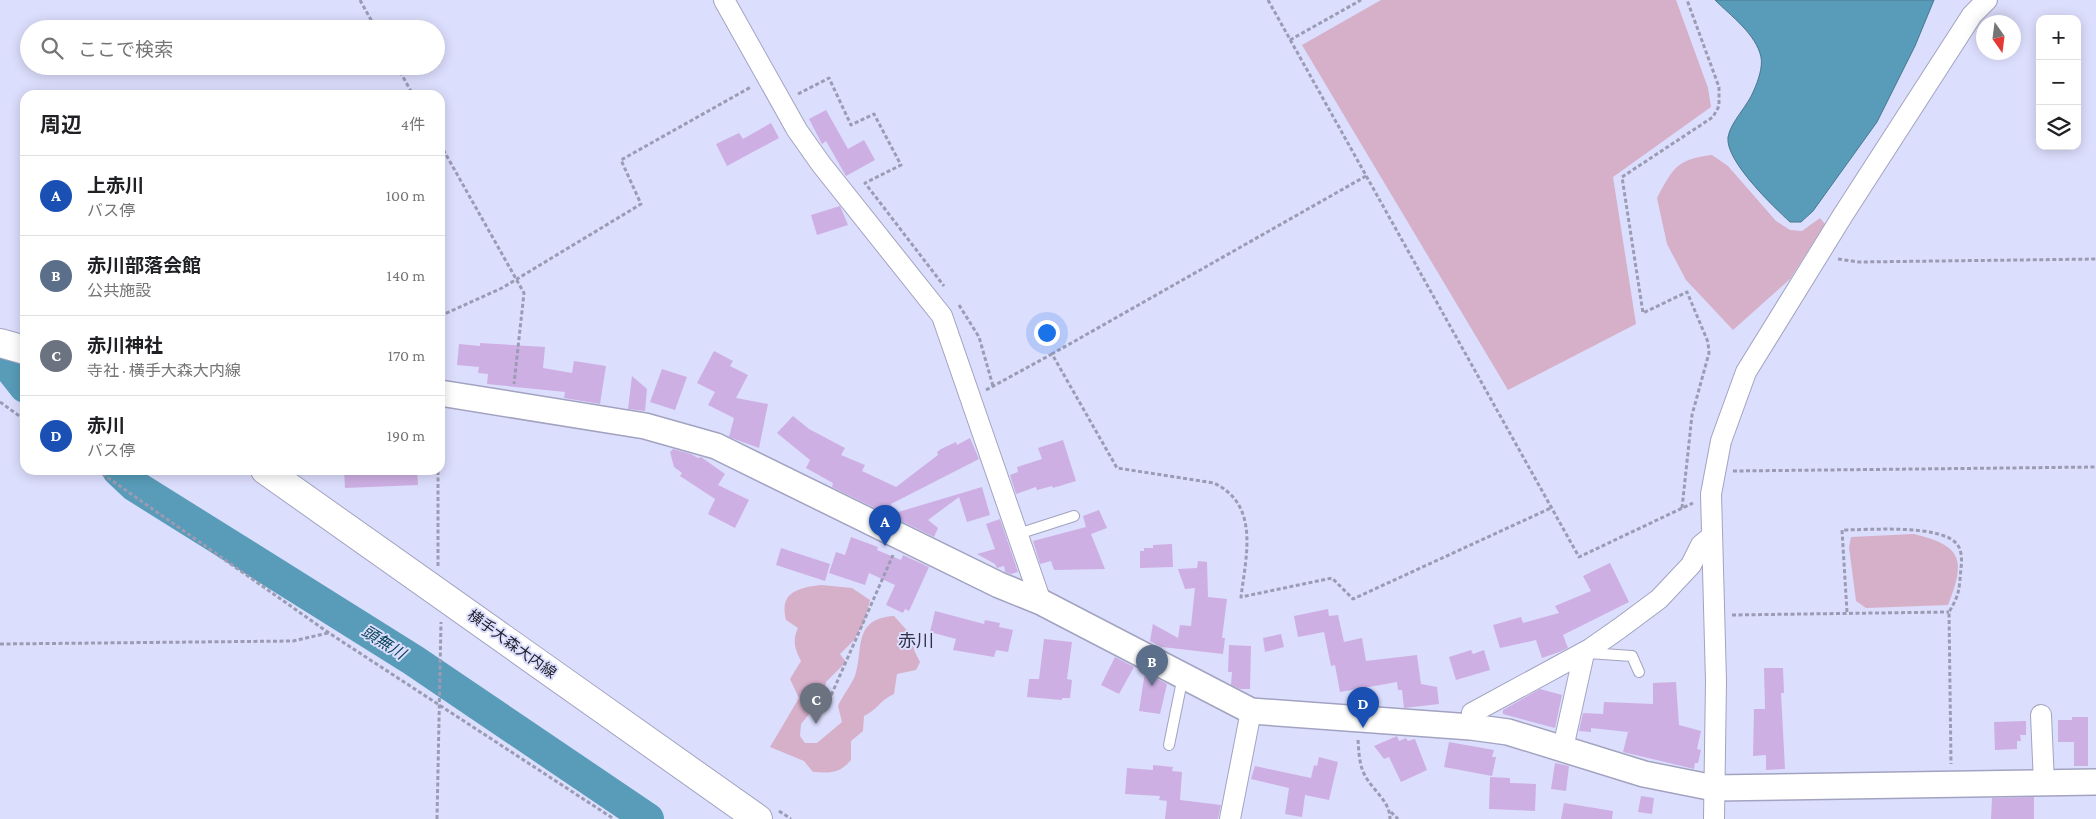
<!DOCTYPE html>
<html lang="ja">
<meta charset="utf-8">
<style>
body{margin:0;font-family:"Crimson Pro","Noto Sans JP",serif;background:#f2f2f2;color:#202124}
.controls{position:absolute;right:15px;top:15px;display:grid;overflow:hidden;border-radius:10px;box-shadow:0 2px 12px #0003}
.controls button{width:45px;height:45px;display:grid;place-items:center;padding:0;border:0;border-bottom:1px solid #e0e0e0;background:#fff;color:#202124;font:25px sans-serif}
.compass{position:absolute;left:1976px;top:15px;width:45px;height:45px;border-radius:50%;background:#fff;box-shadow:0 2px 12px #0003;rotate:166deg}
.you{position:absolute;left:1046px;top:332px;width:18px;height:18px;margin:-12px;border:4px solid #fff;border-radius:50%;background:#1a73e8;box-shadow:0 0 0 8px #1a73e833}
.badge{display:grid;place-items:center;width:32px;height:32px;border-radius:50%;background:#d93025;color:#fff;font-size:16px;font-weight:700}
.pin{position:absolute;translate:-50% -41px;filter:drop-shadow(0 1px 2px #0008)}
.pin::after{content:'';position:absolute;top:26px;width:18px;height:15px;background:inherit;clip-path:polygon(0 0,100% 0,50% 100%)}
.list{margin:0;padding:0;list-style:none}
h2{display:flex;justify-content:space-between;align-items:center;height:65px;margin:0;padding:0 20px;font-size:21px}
h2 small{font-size:16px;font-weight:400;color:#757577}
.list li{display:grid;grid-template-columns:32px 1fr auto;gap:15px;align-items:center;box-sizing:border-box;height:80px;padding:0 20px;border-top:1px solid #e0e0e0}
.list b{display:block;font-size:19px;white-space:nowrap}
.list p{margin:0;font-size:16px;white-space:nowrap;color:#757577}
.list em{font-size:16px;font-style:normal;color:#757577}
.icon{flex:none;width:28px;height:28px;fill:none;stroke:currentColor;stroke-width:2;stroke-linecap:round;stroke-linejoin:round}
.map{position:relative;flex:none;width:2096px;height:819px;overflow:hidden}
.search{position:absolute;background:#fff;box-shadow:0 2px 12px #0003;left:20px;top:20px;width:425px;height:55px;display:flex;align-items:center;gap:12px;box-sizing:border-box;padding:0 18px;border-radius:28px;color:#757577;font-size:19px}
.panel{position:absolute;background:#fff;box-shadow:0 2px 12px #0003;left:20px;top:90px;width:425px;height:385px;border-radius:15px}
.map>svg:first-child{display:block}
.green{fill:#d6afc9}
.water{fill:#589cb9;stroke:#48778f}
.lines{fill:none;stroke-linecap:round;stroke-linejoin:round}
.river{stroke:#589cb9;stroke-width:32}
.building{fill:#ceafe4}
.service-casing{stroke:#a2a3c0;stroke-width:12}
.minor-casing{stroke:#a2a3c0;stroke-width:22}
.tertiary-casing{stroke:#a2a3c0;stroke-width:28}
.primary-casing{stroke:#a2a3c0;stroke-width:30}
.path{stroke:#9b9cb4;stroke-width:3;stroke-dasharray:4 2.5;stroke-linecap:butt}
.service{stroke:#fff;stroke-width:10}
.minor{stroke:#fff;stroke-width:20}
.tertiary{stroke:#fff;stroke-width:25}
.primary{stroke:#fff;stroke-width:28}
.labels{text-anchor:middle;stroke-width:4;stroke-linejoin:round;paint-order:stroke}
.street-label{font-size:15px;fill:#22222d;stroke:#dcdefd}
.water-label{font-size:16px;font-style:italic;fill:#09455a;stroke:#dcdefd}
.quarter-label{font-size:18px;fill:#31324a;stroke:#dcdefd}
</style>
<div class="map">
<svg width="2096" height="819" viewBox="0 0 2096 819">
<rect width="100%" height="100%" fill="#dcdefd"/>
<g class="green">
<polygon points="1381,0 1676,0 1708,88 1711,107 1613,177 1636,324 1508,390 1302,45"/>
<path d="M 1712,155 L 1728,166 L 1776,221 L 1790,230 L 1802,231 L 1820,218 L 1825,224 L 1790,279 L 1733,330 L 1686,280 L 1667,244 L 1657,198 C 1673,168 1677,159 1712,155 Z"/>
<path d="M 1914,534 C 1962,546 1966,559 1948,605 L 1866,608 L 1856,601 L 1849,547 L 1851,537 Z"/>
<path d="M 821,585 L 852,588 L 870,600 L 864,623 L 853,641 L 840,654 L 846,662 L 826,682 L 824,696 L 801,724 L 800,736 L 805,743 L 817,743 L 842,722 L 838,706 C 843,695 850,687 855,676 C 864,649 852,619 894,616 L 912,636 L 914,650 L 920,662 L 916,670 L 897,674 L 894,694 C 880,700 876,711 864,716 L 863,731 L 851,741 L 851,760 C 839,774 830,773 813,772 L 804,761 L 770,747 L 799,698 L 790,679 L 801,661 C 795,649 792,641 798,628 L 786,620 C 779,592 798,588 821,585 Z"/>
</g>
<path class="water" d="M 1715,0 L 1934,0 L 1915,46 L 1877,122 L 1813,211 L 1801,222 L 1790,222 C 1774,207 1725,161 1728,137 C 1731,121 1748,106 1754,90 C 1758,81 1763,67 1761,57 C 1756,34 1731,16 1715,0 Z"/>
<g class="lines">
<g class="river">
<polyline points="0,355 25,387"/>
<polyline points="118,470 135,486 413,660 648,819"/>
</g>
</g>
<g class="building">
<polygon points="826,110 848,149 864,140 875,160 846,176 826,141 822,144 809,119"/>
<polygon points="771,123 779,138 727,166 716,144 739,133 743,139"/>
<polygon points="840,206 848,225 817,235 811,215"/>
<polygon points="480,343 545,347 543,368 572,373 574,361 606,366 600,404 564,398 565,392 487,384 488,374 478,373 479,367 457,365 459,344 480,346"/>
<polygon points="714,351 733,361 730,366 748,375 736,398 768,404 759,448 729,437 734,418 708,405 715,392 697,383"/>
<polygon points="662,369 687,377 675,410 650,402"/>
<polygon points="632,376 647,389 645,411 628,409"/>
<polygon points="793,416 809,429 845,448 841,455 865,465 862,471 896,487 938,455 937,452 941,449 956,442 957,445 970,438 979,459 891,504 895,513 982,487 990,515 967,522 959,497 928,520 938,528 934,537 832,487 833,483 806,468 810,460 777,433"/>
<polygon points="1063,440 1076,481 1053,488 1052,486 1037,490 1036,487 1016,494 1010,475 1018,472 1017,467 1042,459 1038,448"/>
<polygon points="673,449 691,454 698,458 701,457 725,474 718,485 749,500 735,528 708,514 715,499 680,476 682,473 674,467 670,452"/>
<polygon points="344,470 417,470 418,485 345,488"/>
<polygon points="1099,510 1107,528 1091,534 1105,569 1054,570 1051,561 1040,564 1033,541 1086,527 1083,516"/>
<polygon points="1000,519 1018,572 1011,574 1005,572 1004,566 997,568 995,564 977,554 995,549 986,524"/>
<polygon points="851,537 878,547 877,550 901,560 903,555 929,567 909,611 905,609 903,613 886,605 895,585 869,573 865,585 829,573 836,552 845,555"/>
<polygon points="1172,544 1173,567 1140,568 1140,551 1144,551 1144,548 1153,548 1153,545"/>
<polygon points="781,548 830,564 825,581 776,565"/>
<polygon points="1198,561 1207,562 1208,597 1227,599 1222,638 1225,638 1223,654 1162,647 1150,641 1153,624 1178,638 1180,625 1191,626 1195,588 1185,589 1178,569 1197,568"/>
<polygon points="1610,563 1629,602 1563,635 1568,648 1559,652 1542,658 1536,640 1500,648 1493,625 1521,617 1523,623 1559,613 1555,606 1591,591 1583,576"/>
<polygon points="1328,609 1329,616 1338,615 1344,642 1362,638 1366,661 1417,655 1421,684 1437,687 1439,704 1404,708 1402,690 1398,690 1397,682 1340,692 1335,665 1331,666 1324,632 1298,637 1294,616"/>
<polygon points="935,611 984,624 985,620 1000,623 999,627 1013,630 1008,652 996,650 994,657 953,650 956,639 930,632"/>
<polygon points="1281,634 1284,647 1265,652 1263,638"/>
<polygon points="1044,639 1072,642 1067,679 1072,680 1070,698 1062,698 1062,700 1027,697 1029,679 1039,679"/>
<polygon points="1229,645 1251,646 1250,689 1240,689 1231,685 1232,672 1228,672"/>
<polygon points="1471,650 1473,654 1484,650 1490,670 1456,680 1449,657"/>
<polygon points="1115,657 1134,667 1119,694 1101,685"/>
<polygon points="1764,668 1783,668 1784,693 1781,693 1785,769 1766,770 1766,755 1753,756 1754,709 1765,709"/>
<polygon points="1145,672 1167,684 1160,714 1139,711"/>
<polygon points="1676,682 1679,725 1701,731 1697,749 1701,750 1698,763 1695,763 1694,769 1623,752 1628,732 1591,728 1591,732 1579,731 1583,713 1603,714 1604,702 1653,704 1653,683"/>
<polygon points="1540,689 1562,695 1555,728 1503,714 1503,710"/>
<polygon points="2072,717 2088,717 2088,766 2074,766 2074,742 2058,742 2058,720 2072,720"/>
<polygon points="2026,721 2026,735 2020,735 2021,741 2017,741 2017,749 1995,750 1994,722"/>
<polygon points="1397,736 1399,741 1406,738 1408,741 1415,739 1427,770 1401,782 1389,757 1384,759 1374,746"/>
<polygon points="1449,742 1494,750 1492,757 1496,757 1492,776 1444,767"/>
<polygon points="1319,757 1338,762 1329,800 1305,795 1302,817 1285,814 1289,788 1251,779 1255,766 1311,778 1314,765 1317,766"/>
<polygon points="1555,763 1569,766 1566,791 1551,789"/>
<polygon points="1153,765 1173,767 1172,771 1182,772 1180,800 1221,805 1218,819 1165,819 1167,801 1159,800 1160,796 1125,794 1127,768 1153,770"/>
<polygon points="1490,777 1510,778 1510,783 1536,784 1535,811 1489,809"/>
<polygon points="1641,796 1654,798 1652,814 1638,812"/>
<polygon points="2034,797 2034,819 1991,819 1992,798"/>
<polygon points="1564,803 1613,811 1612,819 1561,819"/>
</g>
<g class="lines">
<defs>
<g id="service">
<polyline points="1018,534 1074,516"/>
<polyline points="1588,653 1632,656 1639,672"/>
<polyline points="1169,745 1183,676"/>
</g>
<g id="minor">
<polyline points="724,0 797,130 821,164 942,316 1041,602"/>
<polyline points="2041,715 2044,783"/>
<polyline points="1471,727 1472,713 1590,649 1620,628 1659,599 1691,565 1701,545 1712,536"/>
<polyline points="1563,748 1584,653"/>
<polyline points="1230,819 1251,711"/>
<polyline points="1714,819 1716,681 1711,494 1721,441 1746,372 1843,215 1972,15 1987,0"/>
</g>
<polyline id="tertiary" points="440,393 645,426 716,446 999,585 1041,602 1251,711 1471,727 1508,732 1644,774 1714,788 2096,782"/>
<g id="primary">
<polyline points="0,343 25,350"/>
<polyline points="265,470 758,819"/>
</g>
</defs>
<use href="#service" class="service-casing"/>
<use href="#minor" class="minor-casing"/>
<use href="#tertiary" class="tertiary-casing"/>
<use href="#primary" class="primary-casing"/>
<g class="path">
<polyline points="360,0 376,29"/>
<polyline points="1268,0 1579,557 1693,503"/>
<polyline points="1290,40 1361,0"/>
<polyline points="397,66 413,95"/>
<polyline points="798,94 829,78 851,125 874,114 901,165 865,183 944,286"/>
<polyline points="440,144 524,293 514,384"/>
<path d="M 1366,176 L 1052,354 L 1117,468 L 1214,483 C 1260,505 1246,556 1241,597 L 1332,578 L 1353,599 L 1551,508"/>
<polyline points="1838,259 1859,262 2096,259"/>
<polyline points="959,305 979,337 993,386"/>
<polyline points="440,316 502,288 641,204 621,160 751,87"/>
<polyline points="986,390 1052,354"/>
<polyline points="0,402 25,420"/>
<polyline points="97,470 329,633 614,819"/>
<polyline points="1733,471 2096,467"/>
<polyline points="1682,508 1692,415 1709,353 1708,342 1687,292 1643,313 1622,177 1713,117 1719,106 1719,87 1687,0"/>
<polyline points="438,566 438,470"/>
<path d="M 1847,612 L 1842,530 C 1867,530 1938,524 1956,543 C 1962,549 1962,560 1961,568 C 1959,589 1960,594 1949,612 L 1951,764"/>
<polyline points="1732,615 1949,612"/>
<polyline points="0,644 293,641 328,633"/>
<polyline points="826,707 893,555"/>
<path d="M 1358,740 C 1359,753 1359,767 1367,779 C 1375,792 1390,802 1390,819"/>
<polyline points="779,811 791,819"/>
<polyline points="1391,812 1398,819"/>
<polyline points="437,819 441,622"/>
</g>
<use href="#service" class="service"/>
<use href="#minor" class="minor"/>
<use href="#tertiary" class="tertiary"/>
<use href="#primary" class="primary"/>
</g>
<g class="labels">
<g class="street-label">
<text transform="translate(512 644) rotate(36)" y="5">横手大森大内線</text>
</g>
<g class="water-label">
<text transform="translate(384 642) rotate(32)" y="6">頭無川</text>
</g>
<g class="quarter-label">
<text x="916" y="647">赤川</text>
</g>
</g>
</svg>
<div class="controls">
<button>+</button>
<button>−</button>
<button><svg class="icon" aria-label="layers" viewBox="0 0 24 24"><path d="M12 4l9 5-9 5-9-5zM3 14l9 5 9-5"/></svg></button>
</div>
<svg class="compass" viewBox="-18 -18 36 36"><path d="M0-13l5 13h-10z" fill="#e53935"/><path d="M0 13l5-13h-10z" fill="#757577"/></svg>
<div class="you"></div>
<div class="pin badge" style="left:885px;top:546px;background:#1a4fb4">A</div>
<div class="pin badge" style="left:1152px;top:686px;background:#5c6f8a">B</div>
<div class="pin badge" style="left:816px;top:724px;background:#6b7280">C</div>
<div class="pin badge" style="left:1363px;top:728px;background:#1a4fb4">D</div>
<div class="search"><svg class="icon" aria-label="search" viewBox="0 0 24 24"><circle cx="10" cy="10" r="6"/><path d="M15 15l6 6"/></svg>ここで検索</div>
<section class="panel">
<h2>周辺<small>4件</small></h2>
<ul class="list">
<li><span class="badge" style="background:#1a4fb4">A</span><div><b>上赤川</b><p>バス停</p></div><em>100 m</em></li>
<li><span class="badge" style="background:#5c6f8a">B</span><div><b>赤川部落会館</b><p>公共施設</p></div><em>140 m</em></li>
<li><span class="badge" style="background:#6b7280">C</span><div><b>赤川神社</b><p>寺社 · 横手大森大内線</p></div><em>170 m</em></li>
<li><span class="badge" style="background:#1a4fb4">D</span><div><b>赤川</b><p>バス停</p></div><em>190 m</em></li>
</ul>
</section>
</div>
